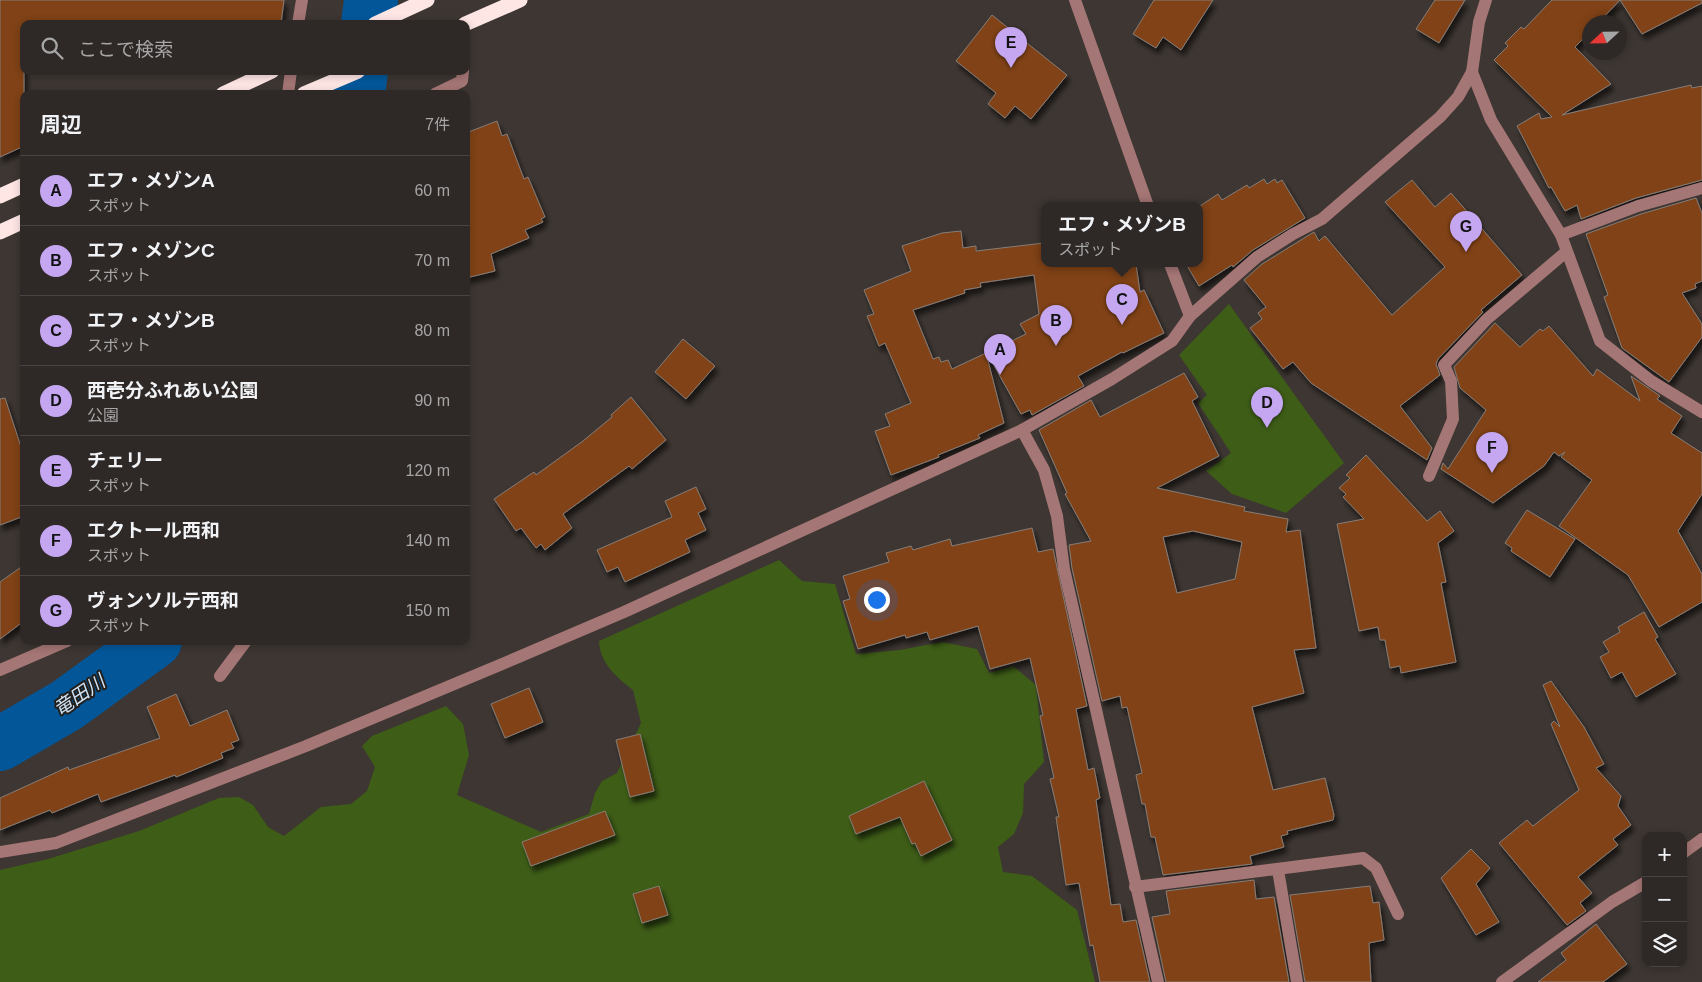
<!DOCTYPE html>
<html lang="ja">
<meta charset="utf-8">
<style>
body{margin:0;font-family:Helvetica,"Noto Sans JP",sans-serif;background:#36302e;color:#f1f3f6}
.controls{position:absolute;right:15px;bottom:15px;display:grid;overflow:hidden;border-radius:10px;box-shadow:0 2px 8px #0003}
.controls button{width:45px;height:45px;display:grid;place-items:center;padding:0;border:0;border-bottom:1px solid #494443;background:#2e2826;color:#f1f3f6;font:25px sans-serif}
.compass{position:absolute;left:1582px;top:15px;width:45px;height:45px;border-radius:50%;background:#2e2826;box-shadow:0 2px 8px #0003;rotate:248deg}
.you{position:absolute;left:876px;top:599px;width:18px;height:18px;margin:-12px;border:4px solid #fff;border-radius:50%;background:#1a73e8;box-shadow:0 0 0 8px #1a73e833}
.badge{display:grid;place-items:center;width:32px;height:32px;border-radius:50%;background:#c5a7f1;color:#111;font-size:16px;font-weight:700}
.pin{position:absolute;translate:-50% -41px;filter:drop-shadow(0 1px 2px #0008)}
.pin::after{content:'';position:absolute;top:26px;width:18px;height:15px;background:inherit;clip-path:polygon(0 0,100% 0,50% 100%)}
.popup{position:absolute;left:1041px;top:202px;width:162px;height:65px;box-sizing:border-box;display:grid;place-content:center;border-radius:10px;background:#2e2826;filter:drop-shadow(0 1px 4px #0005);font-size:16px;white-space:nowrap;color:#a7a6a7}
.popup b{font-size:19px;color:#f1f3f6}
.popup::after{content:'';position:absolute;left:50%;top:100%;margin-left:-10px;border:10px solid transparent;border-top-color:#2e2826}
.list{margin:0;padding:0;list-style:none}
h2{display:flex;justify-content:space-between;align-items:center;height:65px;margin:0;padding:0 20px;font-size:21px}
h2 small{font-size:16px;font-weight:400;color:#a7a6a7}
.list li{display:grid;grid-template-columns:32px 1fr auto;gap:15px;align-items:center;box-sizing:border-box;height:70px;padding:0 20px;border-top:1px solid #494443}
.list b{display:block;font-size:19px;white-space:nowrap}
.list p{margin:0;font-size:16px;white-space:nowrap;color:#a7a6a7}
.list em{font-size:16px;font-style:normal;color:#a7a6a7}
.icon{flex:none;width:28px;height:28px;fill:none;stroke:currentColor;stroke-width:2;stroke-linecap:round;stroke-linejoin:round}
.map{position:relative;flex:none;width:1702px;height:982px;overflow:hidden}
.search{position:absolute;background:#2e2826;box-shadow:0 2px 8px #0003;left:20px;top:20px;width:450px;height:55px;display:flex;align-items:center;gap:12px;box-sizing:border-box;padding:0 18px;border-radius:10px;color:#a7a6a7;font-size:19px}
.panel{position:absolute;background:#2e2826;box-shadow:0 2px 8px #0003;left:20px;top:90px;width:450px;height:555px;border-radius:10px}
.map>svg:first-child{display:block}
.green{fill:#3e5d17}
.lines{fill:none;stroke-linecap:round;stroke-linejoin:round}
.river{stroke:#035799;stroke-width:54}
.building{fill:#804214;stroke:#867d79;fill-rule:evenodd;filter:url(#shadow)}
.minor{stroke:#a47675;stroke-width:12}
.highway{stroke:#fee6e5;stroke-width:15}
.labels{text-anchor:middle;stroke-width:4;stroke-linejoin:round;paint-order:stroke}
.water-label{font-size:19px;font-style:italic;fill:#d1e3f5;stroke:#211e1c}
</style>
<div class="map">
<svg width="1702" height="982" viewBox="0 0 1702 982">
<defs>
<filter id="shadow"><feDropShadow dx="3" dy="5.5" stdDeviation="2.5" flood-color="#0009"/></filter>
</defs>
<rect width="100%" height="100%" fill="#3d3632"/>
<g class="green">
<polygon points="1229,304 1344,463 1286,513 1232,494 1206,471 1231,453 1198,403 1207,395 1179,355"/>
<path d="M 779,560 L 802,581 L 835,584 L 856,654 L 900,650 L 942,642 L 977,649 L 989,673 L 1013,666 L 1036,685 L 1044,762 L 1024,784 L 1023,813 L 1014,834 L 998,847 L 1003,872 L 1032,876 L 1077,910 L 1095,982 L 0,982 L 0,870 L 48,859 L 139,831 L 219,798 L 239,797 L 253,805 L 268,827 L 284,836 L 321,807 L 351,804 L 367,791 L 375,767 L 362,746 L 372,736 L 446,706 L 463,724 L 469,755 L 457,795 L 541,832 L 589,814 L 595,793 L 602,781 L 617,773 L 641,723 L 633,690 C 616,677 600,663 599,641 Z"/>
</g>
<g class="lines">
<g class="river">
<polyline points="368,24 371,0"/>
<polyline points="358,94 361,71"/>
<polyline points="0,744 67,705 155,641"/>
</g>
</g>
<g class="building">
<polygon points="0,0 284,0 281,24 24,24 24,146 0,157"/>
<polygon points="1154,0 1213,0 1181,50 1163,37 1156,48 1133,34"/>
<polygon points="1435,0 1465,0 1439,43 1416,29"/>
<polygon points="1552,0 1702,0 1702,3 1642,34 1620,0 1599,22 1590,22 1590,32 1575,47 1611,84 1562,115 1691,85 1692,88 1702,86 1702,180 1636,198 1581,219 1577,205 1565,211 1551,187 1549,188 1517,126 1539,113 1541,119 1552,117 1494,60 1508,46 1505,43 1521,27 1524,29"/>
<polygon points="992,15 1067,75 1031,119 1015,106 1005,118 988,104 996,93 956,61"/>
<polygon points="497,121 502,136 507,134 524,179 528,177 545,217 541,219 543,222 525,230 529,238 491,254 495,271 466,278 466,133"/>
<polygon points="1264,179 1267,184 1275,179 1277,183 1282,180 1305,218 1253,250 1233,267 1232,265 1199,286 1186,264 1200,264 1200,206 1218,194 1222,200 1247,185 1249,188"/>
<polygon points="1412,180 1435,207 1451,193 1522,275 1481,310 1483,312 1438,359 1436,364 1440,375 1400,406 1432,448 1427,460 1311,383 1293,362 1283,369 1250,328 1262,319 1258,313 1266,307 1244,280 1262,264 1314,232 1319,241 1325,236 1392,315 1445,267 1385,202"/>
<polygon points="1696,198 1702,213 1702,281 1695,284 1696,288 1682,293 1702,324 1702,337 1669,382 1622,348 1604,297 1608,295 1586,234 1641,214"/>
<polygon points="961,231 963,248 976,246 976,251 1044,243 1044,264 1136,264 1140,292 1144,290 1164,333 1123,353 1122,352 1078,376 1084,386 1032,415 1030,410 1021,414 987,353 1026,334 1020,324 1039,314 1034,275 980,283 981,287 964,290 965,293 913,310 933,359 939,357 941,362 948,360 952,369 986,353 1004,423 978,435 980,438 938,455 939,457 891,475 875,431 890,426 885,414 911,403 885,343 879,346 867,316 874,314 864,290 911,271 902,246 942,233"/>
<polygon points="1495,323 1520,347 1540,329 1543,331 1549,326 1593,376 1597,369 1640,401 1631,376 1660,396 1657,399 1682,416 1671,433 1702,453 1702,494 1678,531 1702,574 1702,602 1659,627 1628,575 1559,526 1592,480 1561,457 1565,452 1559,456 1554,452 1544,466 1493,503 1441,469 1443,463 1448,469 1486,410 1460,388 1454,367"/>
<polygon points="683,339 715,366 686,399 655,372"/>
<path d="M 1184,373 L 1198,397 L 1192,401 L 1219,456 L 1157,488 L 1245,507 L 1244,511 L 1288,519 L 1286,532 L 1300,530 L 1316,648 L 1294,650 L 1304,693 L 1252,707 L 1273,790 L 1325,778 L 1334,815 L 1333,820 L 1287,831 L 1288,834 L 1281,836 L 1284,847 L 1250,856 L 1252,864 L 1163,875 L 1155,837 L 1151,837 L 1145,804 L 1142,804 L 1136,775 L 1142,773 L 1127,707 L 1122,708 L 1120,696 L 1102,701 L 1072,568 L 1069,545 L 1091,541 L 1065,494 L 1067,493 L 1039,430 L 1091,400 L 1100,417 ZM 1193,531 L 1242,542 L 1235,579 L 1177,593 L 1163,537 Z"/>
<polygon points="631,397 666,440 632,469 629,466 563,514 572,528 545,550 541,544 536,548 521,528 516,531 494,499 534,472 536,475 583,441 612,417 611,415"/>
<polygon points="5,398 24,456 24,516 0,525 0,399"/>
<polygon points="1366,455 1427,521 1440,511 1454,531 1438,543 1446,582 1441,583 1456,662 1401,673 1400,666 1390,668 1385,640 1380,640 1378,627 1359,631 1337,524 1364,519 1343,497 1346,494 1339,488 1350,478 1346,475"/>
<polygon points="696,487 706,509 698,513 706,530 685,540 690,552 625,582 618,567 607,572 597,550 672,517 665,501"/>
<polygon points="1527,510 1575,539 1550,577 1511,551 1512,548 1505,543"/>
<polygon points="1032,528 1038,552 1053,549 1087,706 1076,709 1088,770 1094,768 1100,798 1096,800 1111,905 1120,904 1123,922 1136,920 1150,982 1100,982 1093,945 1090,946 1079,883 1066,885 1056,817 1059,817 1050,779 1054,778 1040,716 1043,715 1030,658 990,669 978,626 930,640 927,632 906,638 905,635 858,649 843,601 850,599 843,576 889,562 886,553 911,546 913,550 950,539 952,546"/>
<polygon points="24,565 24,621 0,639 0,582"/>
<polygon points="1644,612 1658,637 1655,639 1676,674 1636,697 1622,672 1611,678 1600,657 1609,652 1603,642 1620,632 1618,627"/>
<polygon points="1551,681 1584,727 1604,764 1596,768 1621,796 1618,806 1631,825 1613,839 1618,845 1578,877 1592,893 1580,903 1586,911 1567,925 1499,843 1527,820 1533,826 1579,790 1551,724 1554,721 1560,727 1543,685"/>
<polygon points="529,688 543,722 505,738 491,704"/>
<polygon points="176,694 190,726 227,710 239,740 231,743 234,748 221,753 223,758 176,777 175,775 101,802 98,794 52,813 50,810 0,830 0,798 68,767 69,770 160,738 147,707"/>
<polygon points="640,734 654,791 630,797 616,740"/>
<polygon points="924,781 952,840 921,856 915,843 912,844 900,817 856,834 849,816"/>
<polygon points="605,811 615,835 531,866 522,842"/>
<polygon points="1471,849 1490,868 1476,884 1499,922 1476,935 1441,878"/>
<polygon points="1254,880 1256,899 1274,897 1289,982 1166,982 1152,917 1170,914 1166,891"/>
<polygon points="659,886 668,915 642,923 633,894"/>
<polygon points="1370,886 1373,903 1379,902 1384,940 1369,943 1371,982 1305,982 1290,895"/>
<polygon points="1596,924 1627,964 1603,982 1538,982 1566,960 1561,953"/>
</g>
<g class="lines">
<g class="minor">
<polyline points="1075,0 1148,206"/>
<polyline points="298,24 302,0"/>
<polyline points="1472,72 1491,120 1561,235 1600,341 1651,381 1702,412"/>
<polyline points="288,94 291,71"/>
<polyline points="435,94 462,81 463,71"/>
<polyline points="1561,235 1638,206 1702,188"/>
<polyline points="1170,264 1190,316"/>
<polyline points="1022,430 1044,470 1057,516 1064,569 1158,982"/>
<polyline points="1429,476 1453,419 1451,381 1444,365 1487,319 1566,252"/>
<polyline points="0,670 67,641"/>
<polyline points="220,676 246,641"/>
<polyline points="0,852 56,843 306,746 507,662 624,612 1022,430 1112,379 1172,341 1190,316 1257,257 1293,234 1322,219 1440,117 1458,97 1472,72 1479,22 1486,0"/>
<polyline points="1683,853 1702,839"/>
<polyline points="1278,870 1297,982"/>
<polyline points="1135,887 1363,858 1376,868 1398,914"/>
<polyline points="1502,982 1612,902 1646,882"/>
</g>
<g class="highway">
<polyline points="375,24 427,0"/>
<polyline points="465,24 520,0"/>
<polyline points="223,94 272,71"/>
<polyline points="304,94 358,71"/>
<polyline points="0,196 24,185"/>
<polyline points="0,232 24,221"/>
</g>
</g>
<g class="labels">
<g class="water-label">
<text transform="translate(79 695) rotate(-34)" y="7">竜田川</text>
</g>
</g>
</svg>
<div class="controls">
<button>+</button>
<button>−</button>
<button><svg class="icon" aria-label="layers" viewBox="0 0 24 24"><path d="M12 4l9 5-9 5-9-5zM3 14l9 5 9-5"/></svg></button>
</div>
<svg class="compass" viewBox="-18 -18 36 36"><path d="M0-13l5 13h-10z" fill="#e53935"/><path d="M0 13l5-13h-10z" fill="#a7a6a7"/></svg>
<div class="you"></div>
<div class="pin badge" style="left:1000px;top:375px">A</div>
<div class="pin badge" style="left:1056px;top:346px">B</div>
<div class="pin badge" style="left:1122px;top:325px">C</div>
<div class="popup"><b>エフ・メゾンB</b>スポット</div>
<div class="pin badge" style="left:1267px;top:428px">D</div>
<div class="pin badge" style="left:1011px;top:68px">E</div>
<div class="pin badge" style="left:1492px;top:473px">F</div>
<div class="pin badge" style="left:1466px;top:252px">G</div>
<div class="search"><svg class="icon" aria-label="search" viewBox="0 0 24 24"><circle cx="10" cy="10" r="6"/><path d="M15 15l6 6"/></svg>ここで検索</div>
<section class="panel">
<h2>周辺<small>7件</small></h2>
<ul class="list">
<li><span class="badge">A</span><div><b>エフ・メゾンA</b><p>スポット</p></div><em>60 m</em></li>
<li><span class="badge">B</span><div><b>エフ・メゾンC</b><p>スポット</p></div><em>70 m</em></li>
<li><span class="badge">C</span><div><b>エフ・メゾンB</b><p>スポット</p></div><em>80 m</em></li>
<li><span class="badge">D</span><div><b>西壱分ふれあい公園</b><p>公園</p></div><em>90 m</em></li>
<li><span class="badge">E</span><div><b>チェリー</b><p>スポット</p></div><em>120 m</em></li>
<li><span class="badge">F</span><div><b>エクトール西和</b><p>スポット</p></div><em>140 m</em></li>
<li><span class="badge">G</span><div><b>ヴォンソルテ西和</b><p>スポット</p></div><em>150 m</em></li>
</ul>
</section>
</div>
